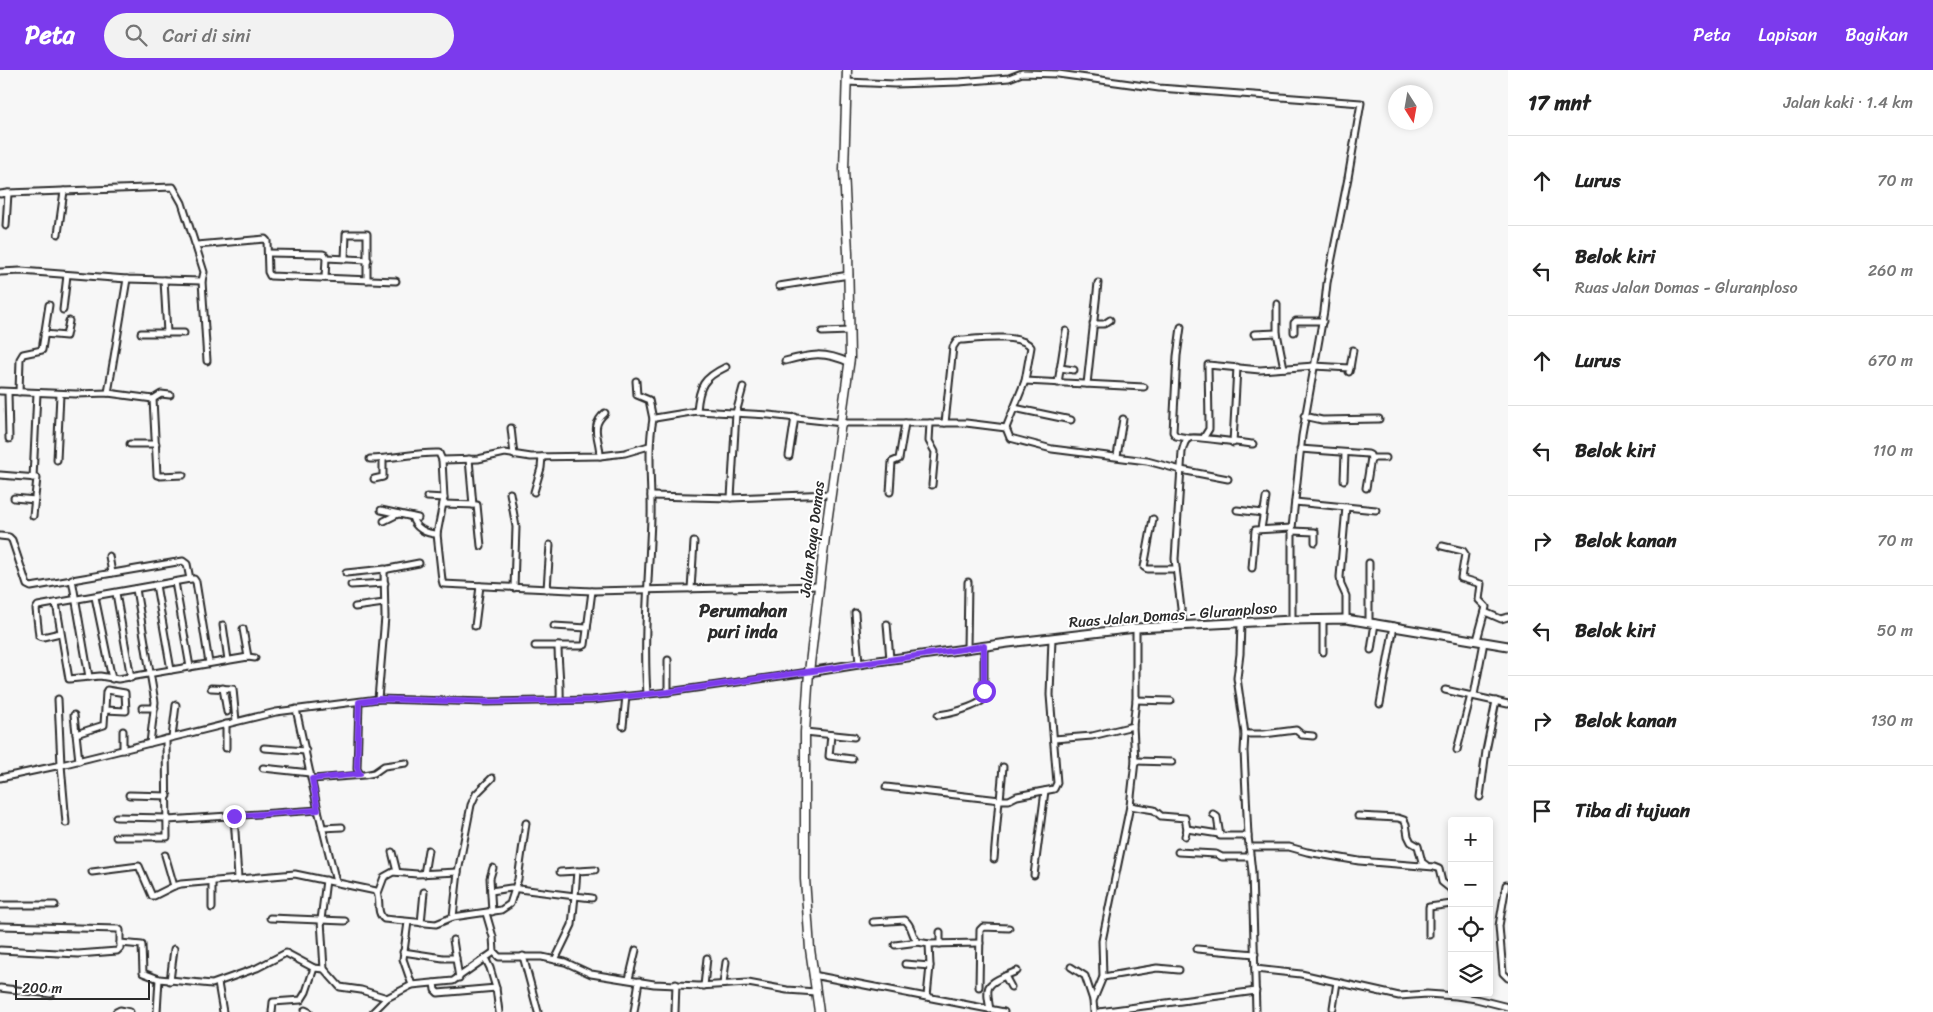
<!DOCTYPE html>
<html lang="id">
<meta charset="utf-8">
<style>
body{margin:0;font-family:Sriracha,sans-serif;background:#f2f2f2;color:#222}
.controls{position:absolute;right:15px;bottom:15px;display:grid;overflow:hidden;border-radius:5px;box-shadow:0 2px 8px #0003}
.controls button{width:45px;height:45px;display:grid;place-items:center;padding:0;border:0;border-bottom:1px solid #e0e0e0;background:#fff;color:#222;font:25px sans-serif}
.compass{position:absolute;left:1388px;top:15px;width:45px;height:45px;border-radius:50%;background:#fff;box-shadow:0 2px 8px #0003;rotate:169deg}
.scale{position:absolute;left:15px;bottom:12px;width:135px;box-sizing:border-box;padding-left:5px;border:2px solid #2b2b2b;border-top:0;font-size:14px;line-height:18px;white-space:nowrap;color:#2b2b2b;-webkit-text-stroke:4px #fff;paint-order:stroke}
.stop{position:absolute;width:15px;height:15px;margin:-11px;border:4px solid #7c3aed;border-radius:50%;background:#fff}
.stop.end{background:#7c3aed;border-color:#fff;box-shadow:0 1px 5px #0008}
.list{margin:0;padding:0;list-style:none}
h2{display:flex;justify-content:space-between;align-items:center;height:65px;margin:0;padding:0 20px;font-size:21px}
h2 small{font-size:16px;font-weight:400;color:#767676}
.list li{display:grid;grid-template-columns:32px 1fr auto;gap:15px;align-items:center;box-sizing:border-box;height:90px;padding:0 20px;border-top:1px solid #e0e0e0}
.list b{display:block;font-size:19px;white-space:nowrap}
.list p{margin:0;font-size:16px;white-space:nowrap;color:#767676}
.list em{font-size:16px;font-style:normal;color:#767676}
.icon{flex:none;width:28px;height:28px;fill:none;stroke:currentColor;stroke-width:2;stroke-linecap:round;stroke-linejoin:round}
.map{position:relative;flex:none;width:1508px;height:942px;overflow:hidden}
header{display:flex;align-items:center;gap:30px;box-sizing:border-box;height:70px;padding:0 25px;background:#7c3aed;color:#fff}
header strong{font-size:24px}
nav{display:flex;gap:28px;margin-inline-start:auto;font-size:18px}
.search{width:350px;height:45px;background:#f2f2f2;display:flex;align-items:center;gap:12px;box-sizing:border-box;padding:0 18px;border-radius:28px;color:#767676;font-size:19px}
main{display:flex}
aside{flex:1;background:#fff}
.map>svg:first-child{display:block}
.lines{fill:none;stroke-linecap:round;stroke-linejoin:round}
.minor-casing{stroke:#2b2b2b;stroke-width:9}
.secondary-casing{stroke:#2b2b2b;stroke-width:11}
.trunk-casing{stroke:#2b2b2b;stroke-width:11}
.minor{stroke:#fff;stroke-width:5}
.secondary{stroke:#fff;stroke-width:7}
.trunk{stroke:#fff;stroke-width:8}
.route{stroke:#7c3aed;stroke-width:6}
.labels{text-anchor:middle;stroke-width:4;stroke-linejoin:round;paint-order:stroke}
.street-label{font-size:15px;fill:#2b2b2b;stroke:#fff}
.quarter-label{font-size:18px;font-weight:bold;fill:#2b2b2b;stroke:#fff}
</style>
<header>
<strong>Peta</strong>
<div class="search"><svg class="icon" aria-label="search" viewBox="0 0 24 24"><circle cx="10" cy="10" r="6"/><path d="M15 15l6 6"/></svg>Cari di sini</div>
<nav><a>Peta</a><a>Lapisan</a><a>Bagikan</a></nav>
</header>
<main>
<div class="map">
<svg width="1508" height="942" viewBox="0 0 1508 942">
<rect width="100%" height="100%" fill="#f7f7f7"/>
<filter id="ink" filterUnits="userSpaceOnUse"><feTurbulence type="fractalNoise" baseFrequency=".02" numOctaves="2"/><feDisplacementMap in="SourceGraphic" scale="10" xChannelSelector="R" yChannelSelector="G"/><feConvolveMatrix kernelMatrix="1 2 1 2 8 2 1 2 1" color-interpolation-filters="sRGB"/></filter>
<g filter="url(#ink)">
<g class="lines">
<defs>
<g id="minor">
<polyline points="846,12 895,14 959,12 1009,8 1022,3 1058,4 1159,18 1361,33 1348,108 1327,213 1324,241 1302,366 1292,458 1292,550"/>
<polyline points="8,123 173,117 182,133 204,202 202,211 207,291"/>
<polyline points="0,124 8,123 6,156"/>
<polyline points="58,164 64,121"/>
<polyline points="197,175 265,169 267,171 268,202 270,206 396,211"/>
<polyline points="268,183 323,184 325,185 326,188"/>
<polyline points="345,189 346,164 367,164 367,210"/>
<polyline points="0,202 21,201 127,209 202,211"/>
<polyline points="325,208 326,188 368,190"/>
<polyline points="164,210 167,263"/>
<polyline points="779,216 849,205"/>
<polyline points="1277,234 1277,263 1284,298"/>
<polyline points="63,240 67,205"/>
<polyline points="1093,254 1104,254 1110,250"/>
<polyline points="1181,257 1177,286 1173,362 1176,366 1188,368"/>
<polyline points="822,262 850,261"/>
<polyline points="1294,262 1294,253 1296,251 1323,251"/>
<polyline points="141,263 184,263"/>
<polyline points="44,264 66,266 69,251"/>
<polyline points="1254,264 1277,263"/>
<path d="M 785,291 C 811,284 824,281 850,293"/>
<polyline points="1060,298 1074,300"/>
<polyline points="1350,298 1353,280"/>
<polyline points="636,311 637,325 649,330 653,349"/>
<polyline points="1025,311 1144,317"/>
<polyline points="1058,313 1066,261"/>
<polyline points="1087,314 1098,213"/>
<polyline points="0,321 76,324 108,323 153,329 161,324 170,325"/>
<polyline points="8,322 9,369"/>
<polyline points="19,322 20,289 23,284 42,280 49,235"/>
<polyline points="108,323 127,209"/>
<polyline points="153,329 157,405 160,406 183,405"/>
<polyline points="1014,338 1071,350"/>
<path d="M 697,341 C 699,316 703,308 726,297"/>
<polyline points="1304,346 1322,350 1379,349"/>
<polyline points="930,353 929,371 935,382 932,415"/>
<path d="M 945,353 L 953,277 L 957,271 L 961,270 C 977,269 1021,263 1031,277 L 1025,311 L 1006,358 L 1010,368 L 1052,379 L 1147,391 L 1181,400 L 1228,409"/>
<polyline points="511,358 514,385"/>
<polyline points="1204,367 1209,359 1209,353 1208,295 1260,300 1314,296 1350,298 1349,302"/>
<polyline points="1233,373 1237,297"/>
<polyline points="130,374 156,374"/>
<polyline points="1300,379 1368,384 1370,385 1371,388 1386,388"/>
<path d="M 600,386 C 600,368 589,357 605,343"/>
<polyline points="789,386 795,347"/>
<polyline points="1117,386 1123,349"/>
<path d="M 370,389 C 393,389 416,382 439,383 L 442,390 L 444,428 L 437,464 L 442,510 L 443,514 L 592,521 L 820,516"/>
<polyline points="469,389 473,435"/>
<polyline points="57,390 60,324"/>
<polyline points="442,390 478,389 505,383 531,387 600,386 625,383 649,376"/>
<polyline points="0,405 37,408 33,446"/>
<polyline points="33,408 37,323"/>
<polyline points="374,409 383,407 383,389"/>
<polyline points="1344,410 1345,383"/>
<polyline points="1366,418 1371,388"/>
<polyline points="534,422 541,398 542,387"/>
<polyline points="890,422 892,392 899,389 905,353"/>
<polyline points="510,423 516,457 514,518"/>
<polyline points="651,426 731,428 830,424"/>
<polyline points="427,427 444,428"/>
<polyline points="14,428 35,430"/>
<polyline points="731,428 736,343 743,317"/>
<polyline points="1295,432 1376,440"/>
<polyline points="443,434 477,435 481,476"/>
<polyline points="381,440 418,448"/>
<polyline points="1237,440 1263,443"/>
<path d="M 412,447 C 415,458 426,464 437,464"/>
<polyline points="1153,449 1144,497 1147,499 1176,499"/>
<polyline points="384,451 398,444"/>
<polyline points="1261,459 1266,428"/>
<polyline points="1292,461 1315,462 1315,472"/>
<polyline points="0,466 9,467 12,470 27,515 31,517 183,491 187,494 190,509 38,536 36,539 39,566 43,567 60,563"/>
<polyline points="1442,476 1463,481 1465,484 1461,508 1481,514 1479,530 1486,537 1477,570"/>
<polyline points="109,486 112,503"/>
<polyline points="1369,493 1369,552"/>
<polyline points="1252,498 1255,460 1292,458"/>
<polyline points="346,503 385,499"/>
<polyline points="72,509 89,607"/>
<polyline points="190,509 194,509 196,512 209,593"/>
<polyline points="175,512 190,597"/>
<polyline points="156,515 171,600"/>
<polyline points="351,515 385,513"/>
<polyline points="136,519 155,632 150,673"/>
<polyline points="547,519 550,475"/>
<polyline points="691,519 694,472"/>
<polyline points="116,523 131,608"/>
<polyline points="95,527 112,609"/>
<polyline points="56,533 69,609 100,606 118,609 248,587 255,588"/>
<polyline points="355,537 384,533"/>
<polyline points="1485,542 1501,549 1508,547"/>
<polyline points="855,543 859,594"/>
<polyline points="1323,549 1323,582"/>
<polyline points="1346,549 1346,526 1341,515 1340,507 1346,437"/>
<polyline points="1241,553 1240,584 1237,608 1245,664 1244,681 1248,766 1252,802 1256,942"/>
<polyline points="887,554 890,589"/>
<polyline points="223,555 228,590"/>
<path d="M 1183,555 L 1175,489 L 1182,382 C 1184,376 1184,370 1190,368 C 1193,366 1243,373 1253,374"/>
<polyline points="475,556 480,516"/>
<polyline points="554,556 587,558"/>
<polyline points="243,559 248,587"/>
<polyline points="535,576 582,576 585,575 592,521"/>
<path d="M 558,576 C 558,594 561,612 560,631"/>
<polyline points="967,579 968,512"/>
<polyline points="1371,580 1375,553"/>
<polyline points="668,590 668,622"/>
<polyline points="211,618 233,619 236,651"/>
<polyline points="223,618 227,642"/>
<polyline points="1445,620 1508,634"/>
<path d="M 647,624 C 643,566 649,507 651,448 C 652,415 647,382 653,349 L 655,348 L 697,341 L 769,345 L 842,353 L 966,353 L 1006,358"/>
<polyline points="1474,625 1484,572"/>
<polyline points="58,629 61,695 66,753"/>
<polyline points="378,629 385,547 384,501 388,499 419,493"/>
<polyline points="1136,630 1171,631"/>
<polyline points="359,632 357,699 360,704"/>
<polyline points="1380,634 1394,556"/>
<polyline points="142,638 155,638"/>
<polyline points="296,639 318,740 336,812"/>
<polyline points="74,645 79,691"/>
<path d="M 938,645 C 950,644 976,637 984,629 L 984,576"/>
<polyline points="226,654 226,678"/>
<polyline points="623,656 626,626"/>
<polyline points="123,661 123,680"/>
<polyline points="805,662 854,667"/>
<polyline points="76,664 104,655 106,622 107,620 125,623 126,641 105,640"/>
<polyline points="1245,664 1264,664 1296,660 1302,665 1313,666"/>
<polyline points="831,665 829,686 852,689"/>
<polyline points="172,667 176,635"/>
<polyline points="1054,669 1092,666 1133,656"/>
<polyline points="264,678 306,681"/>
<polyline points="1457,680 1471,625"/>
<polyline points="1135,691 1172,692"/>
<polyline points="263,698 310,703"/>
<polyline points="0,708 61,695 276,642 378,629 487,632 592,630 668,622 809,602"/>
<polyline points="312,709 364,705 374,703 384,696 406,693"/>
<polyline points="886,717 1000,730 1009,730 1017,726 1054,719 1057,713 1050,625 1052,568"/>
<polyline points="129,725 168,726"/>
<polyline points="1480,727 1486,681 1496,631"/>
<polyline points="1000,730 1003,697"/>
<polyline points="1130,736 1154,740 1161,746 1185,748 1187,759 1185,766"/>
<polyline points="1213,744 1217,747 1220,766 1248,766"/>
<polyline points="234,746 238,808"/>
<polyline points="1358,746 1398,748 1404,750 1406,754 1408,766 1411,772 1418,776 1422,792 1426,795"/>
<polyline points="116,747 168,748"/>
<polyline points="168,750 318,740"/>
<polyline points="322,758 342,757"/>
<polyline points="1187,759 1219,764"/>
<polyline points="116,767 167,767 166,669"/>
<polyline points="1249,777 1289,777 1307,782 1359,791 1434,797 1439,799 1442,812 1452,820"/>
<polyline points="392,782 397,802"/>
<polyline points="1178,782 1216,784 1222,787 1250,787"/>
<polyline points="165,785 174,816"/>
<polyline points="994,789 999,730"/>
<polyline points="577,801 575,826 592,828"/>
<path d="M 92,802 L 139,796 L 152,826 L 154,826 L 174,816 L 181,814 L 295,804 L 376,821 C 382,830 375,842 384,849 L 436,854 L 453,847 L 501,840 L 510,834 L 518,809 L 526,753"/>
<polyline points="560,802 595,800"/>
<polyline points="424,804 428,780"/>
<polyline points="1034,805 1045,721"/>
<polyline points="1506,815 1499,856 1503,903 1508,908"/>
<polyline points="491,821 511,818 575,826 572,855 555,890"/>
<polyline points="378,823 384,807 393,802 417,804 458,802"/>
<polyline points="0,835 55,835"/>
<polyline points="212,838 212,811"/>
<polyline points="492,842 490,808 493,798"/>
<polyline points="486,843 493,867 494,882"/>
<polyline points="453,847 458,802 471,735 476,724 492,708"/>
<polyline points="270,848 345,851"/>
<polyline points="408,852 403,889 412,915"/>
<path d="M 873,852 L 905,850 C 913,856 911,866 918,872"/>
<polyline points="421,853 424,822"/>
<polyline points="0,856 118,859 120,860 120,873 142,875 143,903 159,909 212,914 257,898 286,883 314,898 324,899 340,917 361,920 387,928"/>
<polyline points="1429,865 1429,837 1452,834"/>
<polyline points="453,870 459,908"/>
<polyline points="929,874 980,873"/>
<polyline points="940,874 940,862"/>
<polyline points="895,875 918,872 929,874 930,896 927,926"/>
<polyline points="1197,879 1255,884"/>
<polyline points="0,880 78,884 117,881 120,878 120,873"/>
<polyline points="403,882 443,888 456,888"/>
<polyline points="523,886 538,942"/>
<polyline points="905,894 930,896"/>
<polyline points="1071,897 1085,906 1093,930"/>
<polyline points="324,899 321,850 326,810"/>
<polyline points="1255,899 1301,904 1399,926 1427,924 1456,926 1476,929 1508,937"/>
<polyline points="813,905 1004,942"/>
<polyline points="1005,906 1017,901"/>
<polyline points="1103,907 1157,898 1179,900"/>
<polyline points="629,909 636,880"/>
<polyline points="170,911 174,879"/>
<polyline points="218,913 223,942"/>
<polyline points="434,913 435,920 438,923 496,918 490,898 485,888"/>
<polyline points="723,914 726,892"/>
<polyline points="704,916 707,888"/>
<polyline points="979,917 980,860 983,857 1009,858"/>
<polyline points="0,918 51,924"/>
<polyline points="496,918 499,942"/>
<polyline points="1333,938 1337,912"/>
<polyline points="305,940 309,942"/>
<path d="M 990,940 C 986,917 985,915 1005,906 L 1011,917"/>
<polyline points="116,942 120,940 130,942"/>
<polyline points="157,942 159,909"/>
<polyline points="272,942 273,932 301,930 306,922 314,898"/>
<polyline points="373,942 387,928 412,915 453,911 494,882 499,887 542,887 565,892 591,904 654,914 699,916 748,913 787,920 816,922"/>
<polyline points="634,942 639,911"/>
<polyline points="675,942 676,914"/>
<polyline points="1094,942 1093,931 1103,907 1102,871 1130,736 1135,691 1133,656 1136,630 1136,558"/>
<polyline points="1099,942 1256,921"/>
</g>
<polyline id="secondary" points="809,602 871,592 1008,573 1136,558 1292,550 1346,549 1508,576"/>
<polyline id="trunk" points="819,942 810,879 805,809 805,662 809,602 825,467 850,288 848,183 844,100 847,0"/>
</defs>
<use href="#minor" class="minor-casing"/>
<use href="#secondary" class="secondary-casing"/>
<use href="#trunk" class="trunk-casing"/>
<use href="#minor" class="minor"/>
<use href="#secondary" class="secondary"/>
<use href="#trunk" class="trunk"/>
</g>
</g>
<g class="lines" filter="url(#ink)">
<polyline class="route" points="234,746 318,740 312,709 360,704 357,698 359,632 378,629 488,632 592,630 668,622 984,576 984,621"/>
</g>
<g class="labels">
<g class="street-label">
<text transform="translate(812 469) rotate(-83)" y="5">Jalan Raya Domas</text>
<text transform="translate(1173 545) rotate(-4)" y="5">Ruas Jalan Domas - Gluranploso</text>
</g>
<g class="quarter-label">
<text x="743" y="547">Perumahan<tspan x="743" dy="21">puri inda</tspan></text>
</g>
</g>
</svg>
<div class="controls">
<button>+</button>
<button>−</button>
<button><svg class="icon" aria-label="locate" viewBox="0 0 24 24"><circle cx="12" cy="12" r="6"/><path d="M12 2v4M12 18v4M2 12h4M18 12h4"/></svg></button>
<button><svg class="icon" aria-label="layers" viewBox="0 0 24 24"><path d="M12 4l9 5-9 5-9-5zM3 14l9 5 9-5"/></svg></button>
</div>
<svg class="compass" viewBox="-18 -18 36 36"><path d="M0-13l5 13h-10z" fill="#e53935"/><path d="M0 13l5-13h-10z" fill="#767676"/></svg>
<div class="scale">200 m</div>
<div class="stop" style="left:984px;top:621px"></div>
<div class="stop end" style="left:234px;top:746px"></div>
</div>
<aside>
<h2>17 mnt<small>Jalan kaki · 1.4 km</small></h2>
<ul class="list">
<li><svg class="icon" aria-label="ahead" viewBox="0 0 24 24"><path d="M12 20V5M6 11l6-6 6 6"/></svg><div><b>Lurus</b></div><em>70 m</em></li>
<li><svg class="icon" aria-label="left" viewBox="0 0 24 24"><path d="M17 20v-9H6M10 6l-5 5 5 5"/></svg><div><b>Belok kiri</b><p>Ruas Jalan Domas - Gluranploso</p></div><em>260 m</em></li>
<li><svg class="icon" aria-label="ahead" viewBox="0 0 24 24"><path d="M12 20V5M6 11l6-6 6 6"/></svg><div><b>Lurus</b></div><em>670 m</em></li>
<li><svg class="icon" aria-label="left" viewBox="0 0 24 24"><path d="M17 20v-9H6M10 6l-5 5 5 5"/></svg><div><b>Belok kiri</b></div><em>110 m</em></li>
<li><svg class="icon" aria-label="right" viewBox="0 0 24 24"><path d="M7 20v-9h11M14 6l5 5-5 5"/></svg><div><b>Belok kanan</b></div><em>70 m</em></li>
<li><svg class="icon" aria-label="left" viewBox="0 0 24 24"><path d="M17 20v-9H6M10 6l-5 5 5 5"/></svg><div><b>Belok kiri</b></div><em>50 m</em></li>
<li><svg class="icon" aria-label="right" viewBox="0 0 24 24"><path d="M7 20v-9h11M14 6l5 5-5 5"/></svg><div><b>Belok kanan</b></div><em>130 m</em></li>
<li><svg class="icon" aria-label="arrive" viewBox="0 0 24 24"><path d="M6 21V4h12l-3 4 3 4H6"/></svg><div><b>Tiba di tujuan</b></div></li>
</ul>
</aside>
</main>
